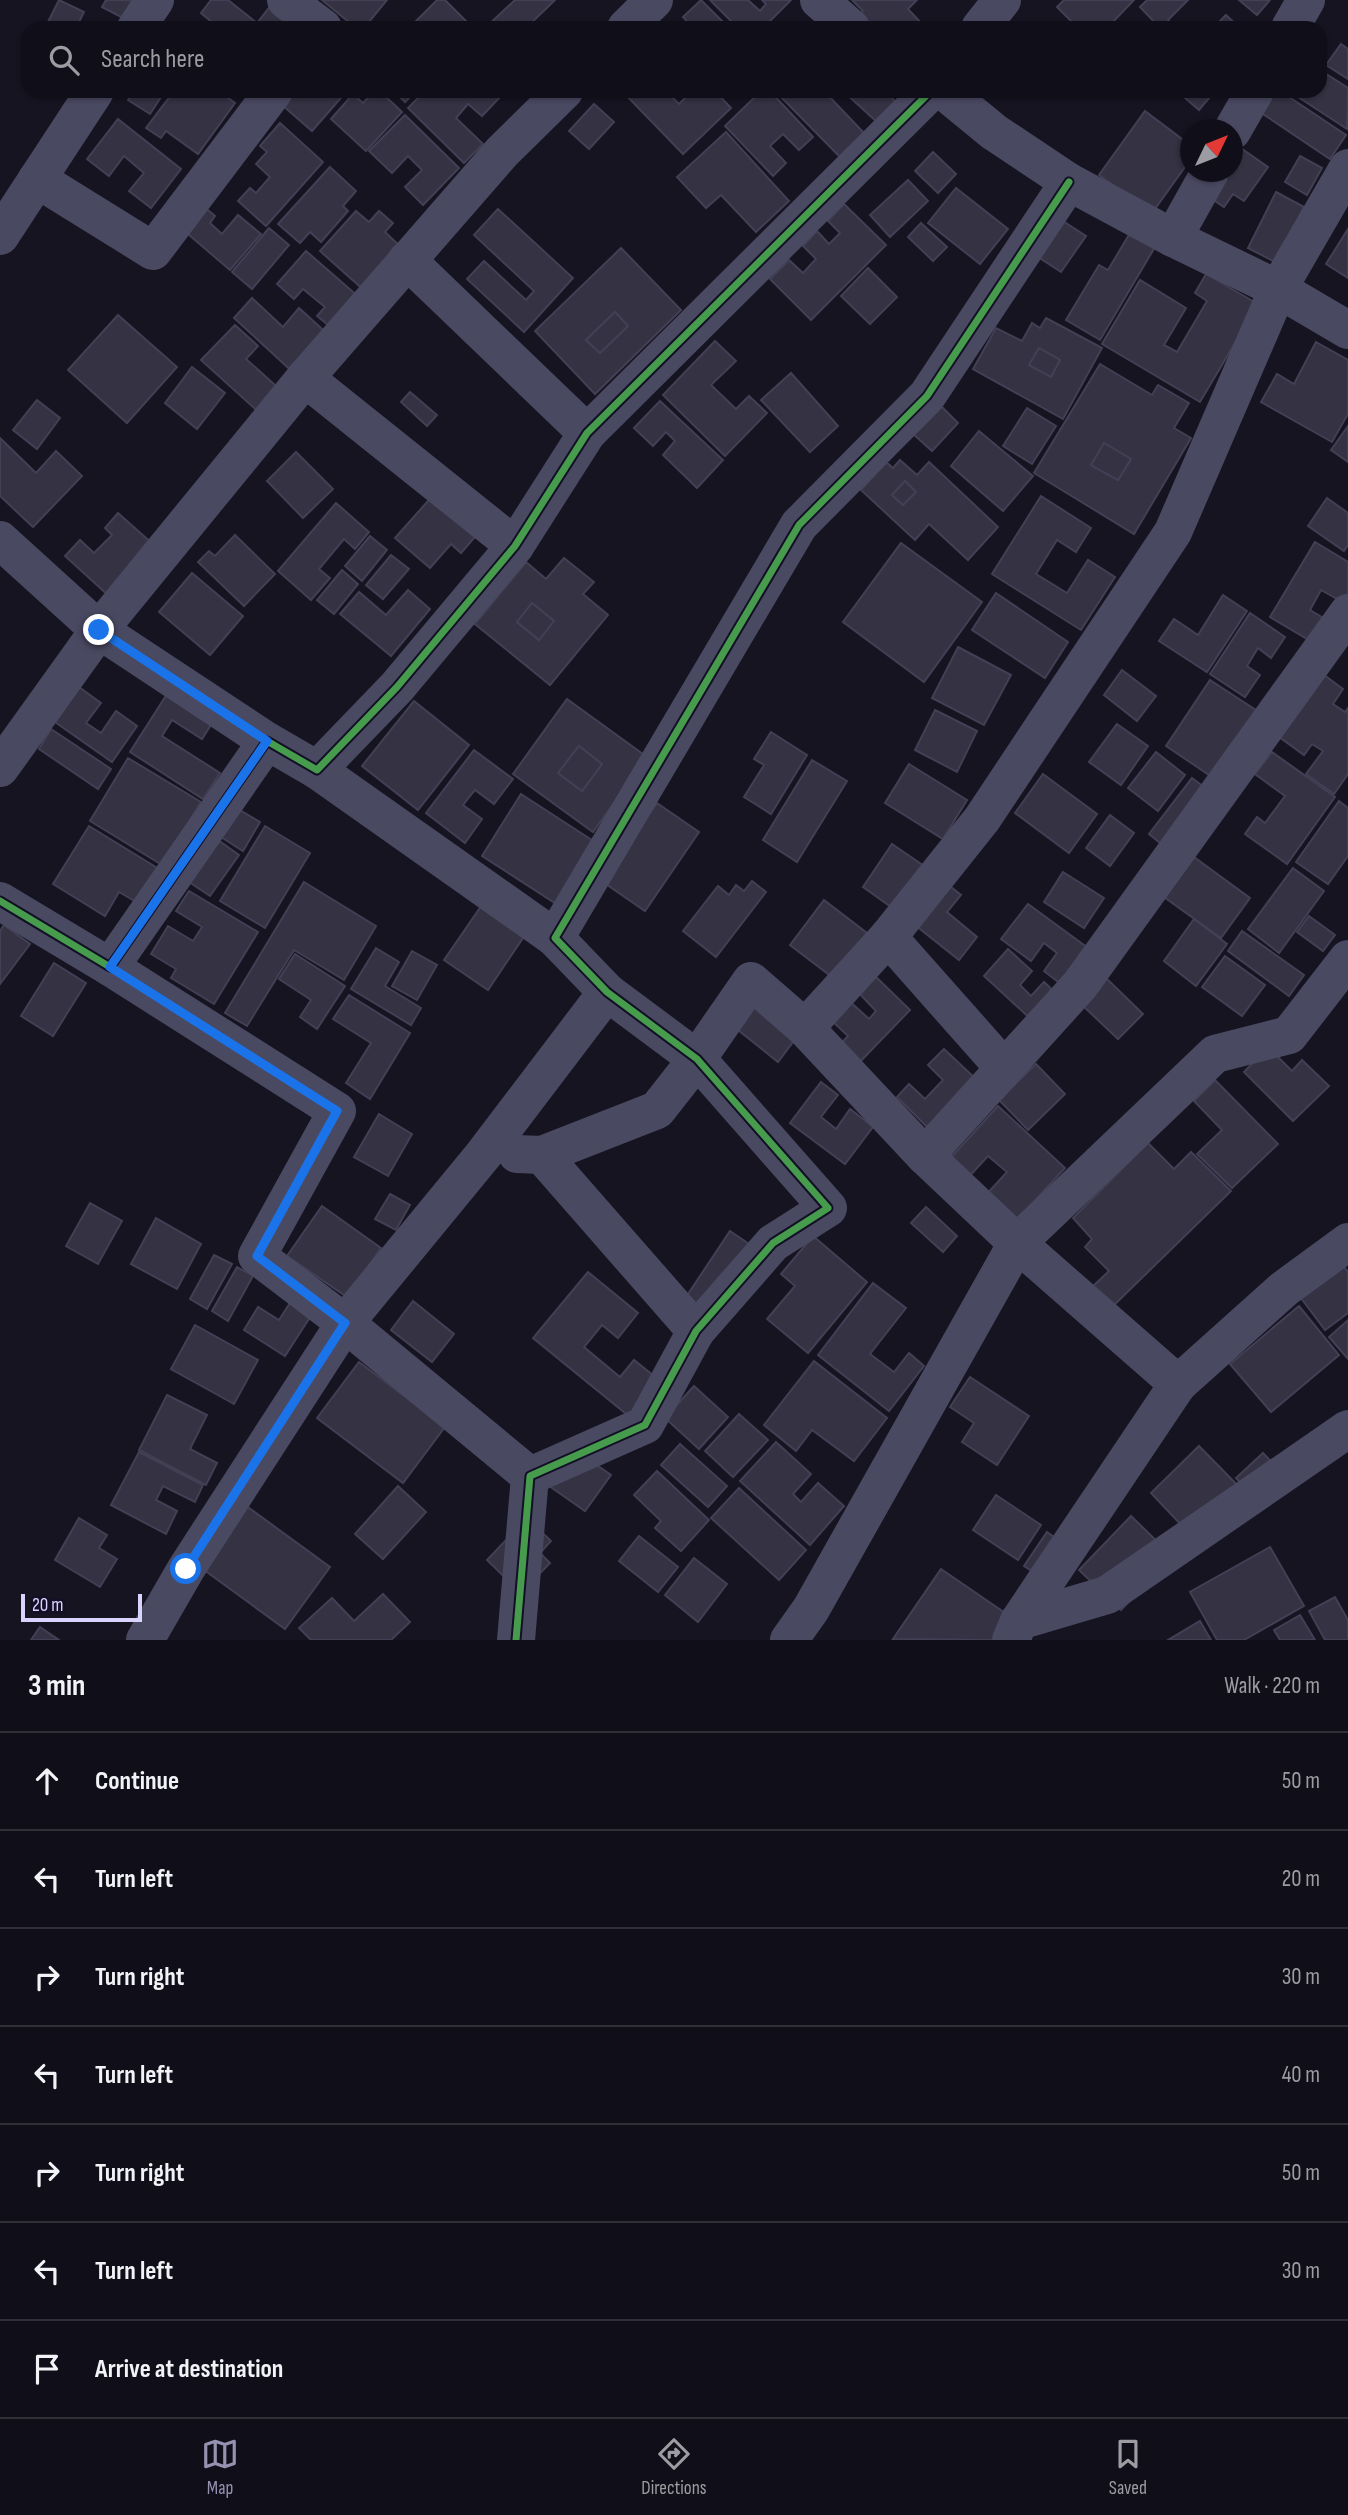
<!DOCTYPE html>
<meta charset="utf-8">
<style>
body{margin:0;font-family:"Sofia Sans Condensed",sans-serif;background:#191822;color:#f1f3f6}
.compass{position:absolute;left:1180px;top:119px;width:63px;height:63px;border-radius:50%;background:#100f19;box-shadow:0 2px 5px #0004;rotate:47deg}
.scale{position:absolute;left:21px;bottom:18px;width:121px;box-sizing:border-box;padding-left:7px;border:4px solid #d9d4ff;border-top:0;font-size:19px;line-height:24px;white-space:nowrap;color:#d9d4ff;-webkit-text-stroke:5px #130f26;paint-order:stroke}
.stop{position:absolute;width:21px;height:21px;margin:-16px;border:5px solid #1a73e8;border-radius:50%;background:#fff}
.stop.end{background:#1a73e8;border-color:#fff;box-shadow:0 2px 7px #0008}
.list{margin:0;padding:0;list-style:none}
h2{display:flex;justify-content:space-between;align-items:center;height:91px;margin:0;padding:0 28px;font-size:30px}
h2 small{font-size:23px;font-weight:400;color:#9c9ca2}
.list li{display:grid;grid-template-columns:46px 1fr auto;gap:21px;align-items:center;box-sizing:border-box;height:98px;padding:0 28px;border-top:2px solid #302f38}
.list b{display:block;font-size:26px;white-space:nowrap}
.list em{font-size:23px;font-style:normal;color:#9c9ca2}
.icon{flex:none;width:38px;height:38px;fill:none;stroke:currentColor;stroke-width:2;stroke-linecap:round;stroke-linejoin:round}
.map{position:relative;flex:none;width:1348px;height:1640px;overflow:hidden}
.search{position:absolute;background:#100f19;box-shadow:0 2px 5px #0004;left:21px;right:21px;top:21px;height:77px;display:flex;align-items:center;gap:18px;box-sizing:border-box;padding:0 24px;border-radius:21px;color:#9c9ca2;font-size:26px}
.sheet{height:777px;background:#100f19}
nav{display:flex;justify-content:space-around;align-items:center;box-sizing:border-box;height:98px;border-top:2px solid #302f38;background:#100f19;font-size:19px;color:#9c9ca2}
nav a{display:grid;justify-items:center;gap:4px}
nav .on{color:#9591b1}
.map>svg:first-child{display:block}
.building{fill:#343243;stroke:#433f54;stroke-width:2;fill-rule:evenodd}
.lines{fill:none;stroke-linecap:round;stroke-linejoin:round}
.minor{stroke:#4a4962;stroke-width:38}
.cycleway-casing{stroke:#130f26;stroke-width:11}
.cycleway{stroke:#469c4c;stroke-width:7}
.route{stroke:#1a73e8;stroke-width:9}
</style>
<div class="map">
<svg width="1348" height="1640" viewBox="0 0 1348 1640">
<rect width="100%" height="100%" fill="#161421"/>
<g class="building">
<polygon points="59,0 84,12 76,28 45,28"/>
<polygon points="106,0 132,0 123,18 102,7"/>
<polygon points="211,0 228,0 257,23 275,0 305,28 219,28 201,13"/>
<polygon points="322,0 387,0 364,28 356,28"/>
<polygon points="437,0 445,0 473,28 409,28"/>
<polygon points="515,0 555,0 526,28 485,28"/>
<polygon points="701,0 729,28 693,28 683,17"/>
<polygon points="710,0 748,0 760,11 766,4 762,0 791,0 763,28 738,28"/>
<polygon points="852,0 917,0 908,9 923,25 920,28 870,28 858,16 863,11"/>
<polygon points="1064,0 1134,0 1107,28 1078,28 1057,7"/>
<polygon points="1147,0 1188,0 1168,20 1176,28 1160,28 1140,7"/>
<polygon points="1239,0 1270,0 1257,15"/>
<polygon points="1226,15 1240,28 1213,28"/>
<polygon points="1341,44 1348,49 1348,79 1326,65"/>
<polygon points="1320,70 1348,88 1347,129 1289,91 1320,91"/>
<polygon points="134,91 165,91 150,114 128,100"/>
<polygon points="174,91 219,91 235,103 198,154 166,131 161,138 146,128"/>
<polygon points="277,91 347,91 312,131 273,97"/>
<polygon points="374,91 380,91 402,112 366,151 331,119 353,94 363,103"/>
<polygon points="394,91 416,91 405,102"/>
<polygon points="425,91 496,91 501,96 482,116 468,104 456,118 483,144 464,163 408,108"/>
<polygon points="622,91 666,91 679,104 692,91 715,91 731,108 683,154"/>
<polygon points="761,91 770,91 813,137 799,150 783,134 770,146 786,163 773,176 725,126"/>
<polygon points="775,91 824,91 864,133 840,157"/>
<polygon points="843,91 884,91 896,102 877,122"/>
<polygon points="1177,91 1215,91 1199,110"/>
<polygon points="1274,91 1280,91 1346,135 1330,159 1260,112"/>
<polygon points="594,104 614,122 589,149 569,131"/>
<polygon points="1145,111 1190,145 1190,160 1152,213 1099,175"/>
<polygon points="405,115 459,168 423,205 405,187 422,170 408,156 392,173 369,151"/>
<polygon points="118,119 181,169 151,208 129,191 144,173 124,156 109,176 87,159"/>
<polygon points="280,123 323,162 266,226 238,201 250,188 256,193 270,177 256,164 267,152 260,146"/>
<polygon points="726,132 789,201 756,232 721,195 706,208 677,177"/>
<polygon points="1235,144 1268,167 1244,201 1233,194 1224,207 1202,192 1216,172 1232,172 1232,148"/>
<polygon points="933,152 956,174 938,193 915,171"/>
<polygon points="1300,156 1322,168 1307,195 1285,182"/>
<polygon points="330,167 356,191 343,206 348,211 321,242 310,232 300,243 278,224"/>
<polygon points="908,180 928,201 890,237 870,215"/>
<polygon points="956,188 1008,229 980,264 928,223"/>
<polygon points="1276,192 1304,207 1277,263 1248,248"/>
<polygon points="844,204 886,245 811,320 770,279 789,260 803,273 816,259 803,246 817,231 829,244 840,233 828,221"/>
<polygon points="203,206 215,216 210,223 222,234 238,215 261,234 230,270 182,229"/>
<polygon points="498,209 573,278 524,332 467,279 484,261 526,300 534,291 474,235"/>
<polygon points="356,211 369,222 379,211 393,223 385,232 404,250 366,292 320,251"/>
<polygon points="1063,221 1086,236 1061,272 1038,257"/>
<polygon points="921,223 947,247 933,261 908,237"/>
<polygon points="269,228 289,245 252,289 232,272"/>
<polygon points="1348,229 1348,278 1326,264"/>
<polygon points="1130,233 1155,247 1100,340 1066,320 1099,265 1108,270"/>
<path d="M 621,248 L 681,310 L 595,394 L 535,331 ZM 615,312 L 628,326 L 600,353 L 586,340 Z"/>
<polygon points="306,251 360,298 333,329 317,316 325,307 303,289 294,299 277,284"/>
<polygon points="868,268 897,297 870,324 841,296"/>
<polygon points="1206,274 1258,304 1200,402 1102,344 1140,280 1186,308 1164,345 1177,352 1207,301 1195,293"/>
<polygon points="252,298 283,327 299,308 332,338 297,376 234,318"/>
<polygon points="615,312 628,326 600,353 586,340"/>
<polygon points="118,315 177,367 127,423 68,370"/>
<path d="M 1046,318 L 1102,348 L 1063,419 L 973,369 L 996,328 L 1022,341 L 1032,323 L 1040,328 ZM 1039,348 L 1060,360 L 1051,377 L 1029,365 Z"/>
<polygon points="235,325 258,346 246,359 286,395 264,417 201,360"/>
<polygon points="715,341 736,361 711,385 736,409 749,396 767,413 725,456 663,395"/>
<polygon points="1316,342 1348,360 1348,414 1332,442 1261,402 1277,374 1294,384"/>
<polygon points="1039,348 1060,360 1051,377 1029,365"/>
<path d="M 1100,364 L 1152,395 L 1158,385 L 1189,403 L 1174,428 L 1191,438 L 1134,534 L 1034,473 ZM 1104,443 L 1131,459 L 1118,480 L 1091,465 Z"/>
<polygon points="192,367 225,393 197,429 165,403"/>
<polygon points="791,373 838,426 810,452 761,400"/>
<polygon points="410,392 437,415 427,426 401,402"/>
<polygon points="37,400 60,418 37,449 13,430"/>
<polygon points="660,401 723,460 697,488 663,455 675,441 666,432 653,446 634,428"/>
<polygon points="939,404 958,423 932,451 912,433"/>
<polygon points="1027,408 1056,426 1032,464 1003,446"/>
<polygon points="1348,426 1348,462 1331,450"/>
<polygon points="979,431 1033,476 1003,511 951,466"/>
<polygon points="0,438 36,473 56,451 82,476 33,527 0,496"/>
<polygon points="1104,443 1131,459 1118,480 1091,465"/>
<polygon points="296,452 333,489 303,518 267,481"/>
<path d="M 900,460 L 917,475 L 929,462 L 998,527 L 968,560 L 929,524 L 915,540 L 861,490 L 886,462 L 893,468 ZM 905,481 L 916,492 L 903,505 L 892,495 Z"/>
<polygon points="905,481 916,492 903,505 892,495"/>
<polygon points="436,492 480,531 461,553 451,544 430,568 395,538"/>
<polygon points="1041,496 1091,528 1076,552 1057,540 1036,574 1067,593 1088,560 1115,577 1081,630 992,574"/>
<polygon points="1327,498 1348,513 1348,545 1344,551 1308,526"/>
<polygon points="336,503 369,532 355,549 344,539 319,569 330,578 311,600 278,571"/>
<polygon points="118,513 154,545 109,596 65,556 80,540 94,553 112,535 105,528"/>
<polygon points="235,535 275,574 244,606 198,562 209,551 215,556"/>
<polygon points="370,536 387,550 362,581 345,566"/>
<polygon points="1315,542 1348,562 1348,596 1344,603 1321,590 1310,610 1332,623 1319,646 1270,617"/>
<polygon points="901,543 982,602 924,682 843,622"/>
<polygon points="391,555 409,569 383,599 366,585"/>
<path d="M 564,558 L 594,582 L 583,594 L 608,615 L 550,685 L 475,624 L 526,562 L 546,579 ZM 532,603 L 554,621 L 539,640 L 517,622 Z"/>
<polygon points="342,570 358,584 334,614 317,600"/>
<polygon points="192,573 243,616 210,655 159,612"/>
<polygon points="408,590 430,609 391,656 340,614 359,592 386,615"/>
<polygon points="996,593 1068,642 1045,678 972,630"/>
<polygon points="1223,595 1247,611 1207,672 1159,641 1174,619 1198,635"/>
<polygon points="532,603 554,621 539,640 517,622"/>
<polygon points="1250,613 1285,637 1271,658 1258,648 1247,666 1260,675 1245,697 1210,674"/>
<polygon points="958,647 1011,675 984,725 932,698"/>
<polygon points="1122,670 1156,696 1137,721 1104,695"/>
<polygon points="1320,672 1343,689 1333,704 1345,712 1348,708 1348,774 1334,794 1306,774 1323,751 1312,744 1304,755 1275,734"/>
<polygon points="1210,680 1259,712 1215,779 1166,746"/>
<polygon points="79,687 101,703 86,723 101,733 116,711 137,726 112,762 55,722"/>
<polygon points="169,691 214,720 202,739 172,720 162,736 220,773 203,799 130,752"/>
<path d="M 567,699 L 647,757 L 593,832 L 513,774 ZM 579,746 L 602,764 L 582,791 L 558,773 Z"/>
<polygon points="414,701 469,745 418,810 362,766"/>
<polygon points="935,710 977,731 957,772 915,750"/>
<polygon points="1117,724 1148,746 1121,785 1089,762"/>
<polygon points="51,729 111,769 98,789 39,749"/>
<polygon points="771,732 807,755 771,814 744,797 764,765 754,759"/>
<polygon points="579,746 602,764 582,791 558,773"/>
<polygon points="474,750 513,779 494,804 475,790 463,805 482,819 465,843 426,813"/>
<polygon points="1156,752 1185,775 1158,811 1128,788"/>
<polygon points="1272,752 1335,797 1287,864 1245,834 1257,817 1265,823 1285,796 1255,774"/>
<polygon points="128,758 201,802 162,865 90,821"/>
<polygon points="812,760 847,781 797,862 763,840"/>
<polygon points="909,764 967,800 943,839 885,803"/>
<polygon points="1043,774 1097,814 1069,853 1015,813"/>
<polygon points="1192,778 1212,793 1169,850 1149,834"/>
<polygon points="521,794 598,844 558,905 482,856"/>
<polygon points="1339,801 1348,808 1348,856 1328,884 1296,862"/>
<polygon points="657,803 699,832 645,911 603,882"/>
<polygon points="238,809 260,822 243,851 221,837"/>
<polygon points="1110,815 1134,833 1110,866 1086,848"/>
<polygon points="89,826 159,869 138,903 119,892 105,916 53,884"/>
<polygon points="265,826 310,853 265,928 220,901"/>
<polygon points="218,840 239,855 210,896 189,882"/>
<polygon points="892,844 924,866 894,909 863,887"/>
<polygon points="1194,857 1250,898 1221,938 1164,897"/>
<polygon points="1293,868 1324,891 1279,953 1248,929"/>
<polygon points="1063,872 1104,898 1084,928 1044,902"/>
<polygon points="942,880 961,895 947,912 977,937 959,960 910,921"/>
<polygon points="752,881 766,892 716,957 683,931 718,886 729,895 736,885 744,891"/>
<polygon points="304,882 376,926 344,980 294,950 247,1026 225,1013"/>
<polygon points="189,891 258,932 214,1004 171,978 176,969 151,954 168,926 193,941 202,927 176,911"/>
<polygon points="824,900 867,933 832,977 790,945"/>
<polygon points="1028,904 1088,948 1061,984 1044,971 1057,953 1044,943 1031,961 1001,939"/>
<polygon points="482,905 525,935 488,990 444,960"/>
<polygon points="1309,916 1335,935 1323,951 1297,932"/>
<polygon points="1194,919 1227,944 1196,986 1164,961"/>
<polygon points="4,925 30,944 0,984 0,931"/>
<polygon points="1242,931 1304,975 1289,996 1228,951"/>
<polygon points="376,948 399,962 385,986 421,1008 411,1025 351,989"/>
<polygon points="1008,949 1032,971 1020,985 1031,996 1044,982 1059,996 1035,1023 984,976"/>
<polygon points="412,951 437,965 417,1000 392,986"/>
<polygon points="295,954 345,986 317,1029 300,1017 311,1000 279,979"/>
<polygon points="1225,956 1265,985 1242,1016 1202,987"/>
<polygon points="54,963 86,983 53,1036 21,1016"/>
<polygon points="872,973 910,1010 854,1068 835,1050 848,1036 829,1018 847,999 869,1019 876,1011 856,990"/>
<polygon points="1106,978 1143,1014 1118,1039 1081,1004"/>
<polygon points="349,995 410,1033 370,1099 346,1083 371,1043 333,1019"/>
<polygon points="752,1002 796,1038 778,1062 733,1026"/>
<polygon points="1268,1047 1292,1071 1302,1060 1329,1086 1293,1121 1244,1072"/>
<polygon points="944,1049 978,1081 930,1130 897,1097 909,1084 925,1099 943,1080 928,1065"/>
<polygon points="1036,1064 1065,1094 1028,1130 999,1100"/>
<polygon points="1215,1080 1278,1144 1232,1188 1197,1154 1222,1130 1194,1101"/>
<polygon points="821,1082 838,1095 821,1117 836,1129 850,1109 873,1127 845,1164 790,1123"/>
<polygon points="998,1106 1065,1168 1014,1223 985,1196 1007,1172 988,1156 965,1181 946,1163"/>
<polygon points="379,1114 412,1134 388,1176 354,1157"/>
<polygon points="1148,1143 1174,1169 1191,1152 1231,1191 1111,1308 1091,1288 1109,1271 1085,1247 1092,1239 1073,1218"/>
<polygon points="390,1194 410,1205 396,1230 375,1219"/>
<polygon points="90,1203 122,1221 98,1264 66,1246"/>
<polygon points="322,1206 381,1248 347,1297 287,1256"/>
<polygon points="926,1207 957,1236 943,1252 911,1223"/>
<polygon points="156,1218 201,1244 177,1289 131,1264"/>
<polygon points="730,1231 752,1246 707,1313 686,1297"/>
<polygon points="813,1236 867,1282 808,1353 767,1319 795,1286 781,1274"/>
<polygon points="214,1255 232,1264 207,1309 190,1299"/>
<polygon points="1341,1263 1348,1272 1348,1313 1325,1330 1298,1294"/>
<polygon points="237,1267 253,1276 228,1321 212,1311"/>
<polygon points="588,1272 638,1313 618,1338 602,1325 584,1347 620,1377 634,1360 660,1381 630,1417 533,1338"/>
<polygon points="873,1283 906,1308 870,1354 894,1372 909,1353 924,1366 889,1411 818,1355"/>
<polygon points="293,1298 314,1311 285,1356 244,1330 258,1307 279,1320"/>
<polygon points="413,1301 454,1334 432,1362 391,1330"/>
<polygon points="1299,1306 1339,1355 1271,1412 1230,1364"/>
<polygon points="1348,1320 1348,1359 1329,1337"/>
<polygon points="195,1325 258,1360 234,1404 171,1369"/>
<polygon points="814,1361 887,1418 854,1461 812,1430 796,1451 764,1425"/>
<polygon points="359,1362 445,1427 403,1483 317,1418"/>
<polygon points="970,1377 1029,1416 997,1465 962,1442 974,1423 950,1407"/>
<polygon points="694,1386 728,1417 699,1449 665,1418"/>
<polygon points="167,1395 207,1415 190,1449 217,1463 206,1485 139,1450"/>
<polygon points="739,1414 768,1440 733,1477 705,1451"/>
<polygon points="776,1442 811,1474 793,1494 801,1502 818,1483 844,1506 810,1545 740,1481"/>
<polygon points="680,1444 727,1486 708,1507 661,1465"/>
<polygon points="1199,1446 1250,1498 1201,1546 1151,1493"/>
<polygon points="571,1447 611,1475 585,1511 545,1483"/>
<polygon points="139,1452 203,1485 195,1502 163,1486 156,1500 177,1511 166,1534 111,1505"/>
<polygon points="1263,1453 1288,1479 1262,1505 1236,1478"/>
<polygon points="657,1471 709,1520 681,1551 655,1528 661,1521 634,1495"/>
<polygon points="398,1486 426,1512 383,1559 355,1534"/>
<polygon points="739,1488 806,1550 779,1580 711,1518"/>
<polygon points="996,1495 1041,1525 1018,1560 973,1530"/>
<polygon points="245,1505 330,1567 285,1629 200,1567"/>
<polygon points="1131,1516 1172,1556 1121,1610 1079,1570"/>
<polygon points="79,1518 107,1535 99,1548 117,1559 100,1587 55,1560"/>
<polygon points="527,1518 551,1541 540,1553 550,1563 521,1593 487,1560"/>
<polygon points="1047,1532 1071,1549 1050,1583 1024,1566"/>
<polygon points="639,1536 678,1567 658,1592 619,1561"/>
<polygon points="1270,1547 1304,1606 1244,1640 1217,1640 1190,1592"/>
<polygon points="694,1558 727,1584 698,1622 665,1595"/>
<polygon points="941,1569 1011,1617 995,1640 893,1639"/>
<polygon points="383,1594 410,1622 391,1640 311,1640 299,1628 332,1598 354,1621"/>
<polygon points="1335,1597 1348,1620 1348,1640 1325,1640 1309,1611"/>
<polygon points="1300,1615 1315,1640 1280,1640 1274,1630"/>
<polygon points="1200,1621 1211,1640 1168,1640"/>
<polygon points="40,1627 59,1640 31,1640"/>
</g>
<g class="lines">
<g class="minor">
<polyline points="286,0 323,28"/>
<polyline points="819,0 851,28"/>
<polyline points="136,28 155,0"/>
<polyline points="626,28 654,0"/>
<polyline points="980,28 1002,0"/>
<polyline points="1290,28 1306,0"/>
<polyline points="944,91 994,132 1069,182 1173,238 1278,289 1348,330"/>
<polyline points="1232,131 1255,91"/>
<polyline points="37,179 153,251 274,91"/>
<polyline points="0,236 95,91"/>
<polyline points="1173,238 1210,172"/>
<polyline points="407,260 587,433"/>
<polyline points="305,378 515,546"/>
<polyline points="0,540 99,630 267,741"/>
<polyline points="0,768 99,630 305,378 502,152 564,91"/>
<polyline points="317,770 555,938"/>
<polyline points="0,901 110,967 267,741 317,770 397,687 515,546 587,433 931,91"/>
<polyline points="888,937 1004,1068"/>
<polyline points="110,967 337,1111 257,1256 345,1323 530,1476"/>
<polyline points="805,1028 925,1156"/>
<polyline points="517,1154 542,1155 696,1331"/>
<polyline points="542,1155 657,1110 697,1059 751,981 805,1028 888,937 982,819 1173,532 1278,289 1348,168"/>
<polyline points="1178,1384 1284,1289 1348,1242"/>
<polyline points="1019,1621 1107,1595 1348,1429"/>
<polyline points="145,1640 186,1569 345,1323 484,1154 607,992"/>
<polyline points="516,1640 530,1476 645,1425 696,1331 773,1243 828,1208 697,1059 607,992 555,938 799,525 927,396 1069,182"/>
<polyline points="789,1640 811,1609 1017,1243 1215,1054 1289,1035 1348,959"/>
<polyline points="1011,1640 1019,1621 1178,1384 1017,1243 925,1156 1080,985 1348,613"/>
</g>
<defs>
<g id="cycleway">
<polyline points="0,901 110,967 267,741 317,770 397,687 515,546 587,433 931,91"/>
<polyline points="516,1640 530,1476 645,1425 696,1331 773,1243 828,1208 697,1059 607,992 555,938 799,525 927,396 1069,182"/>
</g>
</defs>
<use href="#cycleway" class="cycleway-casing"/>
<use href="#cycleway" class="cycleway"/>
</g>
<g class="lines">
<polyline class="route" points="99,630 267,741 110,967 337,1111 257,1256 345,1323 186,1569"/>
</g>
</svg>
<svg class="compass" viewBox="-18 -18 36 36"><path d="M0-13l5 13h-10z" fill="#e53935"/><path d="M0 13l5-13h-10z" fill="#9c9ca2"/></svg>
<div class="scale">20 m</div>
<div class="stop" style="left:186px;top:1569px"></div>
<div class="stop end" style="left:99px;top:630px"></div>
<div class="search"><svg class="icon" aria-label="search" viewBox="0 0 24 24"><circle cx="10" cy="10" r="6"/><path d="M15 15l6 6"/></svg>Search here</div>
</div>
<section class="sheet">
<h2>3 min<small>Walk · 220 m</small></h2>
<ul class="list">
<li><svg class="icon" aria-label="ahead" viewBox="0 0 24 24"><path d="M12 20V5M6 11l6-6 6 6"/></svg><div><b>Continue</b></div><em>50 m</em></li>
<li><svg class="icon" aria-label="left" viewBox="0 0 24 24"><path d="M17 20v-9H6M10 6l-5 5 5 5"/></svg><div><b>Turn left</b></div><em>20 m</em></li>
<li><svg class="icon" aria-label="right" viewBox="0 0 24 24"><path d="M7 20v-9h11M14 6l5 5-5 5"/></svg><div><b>Turn right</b></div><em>30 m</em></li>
<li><svg class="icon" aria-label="left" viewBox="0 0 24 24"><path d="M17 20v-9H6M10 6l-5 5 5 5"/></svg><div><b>Turn left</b></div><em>40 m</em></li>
<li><svg class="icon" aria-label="right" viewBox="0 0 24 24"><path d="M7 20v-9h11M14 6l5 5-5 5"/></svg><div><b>Turn right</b></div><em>50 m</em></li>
<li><svg class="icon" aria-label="left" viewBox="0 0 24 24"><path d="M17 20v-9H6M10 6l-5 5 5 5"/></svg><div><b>Turn left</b></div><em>30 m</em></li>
<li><svg class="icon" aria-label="arrive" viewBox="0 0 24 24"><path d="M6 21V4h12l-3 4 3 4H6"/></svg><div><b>Arrive at destination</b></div></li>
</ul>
</section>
<nav>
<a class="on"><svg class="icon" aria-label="map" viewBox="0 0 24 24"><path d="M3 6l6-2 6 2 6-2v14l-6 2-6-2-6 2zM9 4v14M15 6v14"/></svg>Map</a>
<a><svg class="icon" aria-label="directions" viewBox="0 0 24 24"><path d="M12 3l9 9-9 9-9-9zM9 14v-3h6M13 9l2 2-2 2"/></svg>Directions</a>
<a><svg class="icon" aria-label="saved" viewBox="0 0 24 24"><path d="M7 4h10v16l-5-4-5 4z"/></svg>Saved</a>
</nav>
